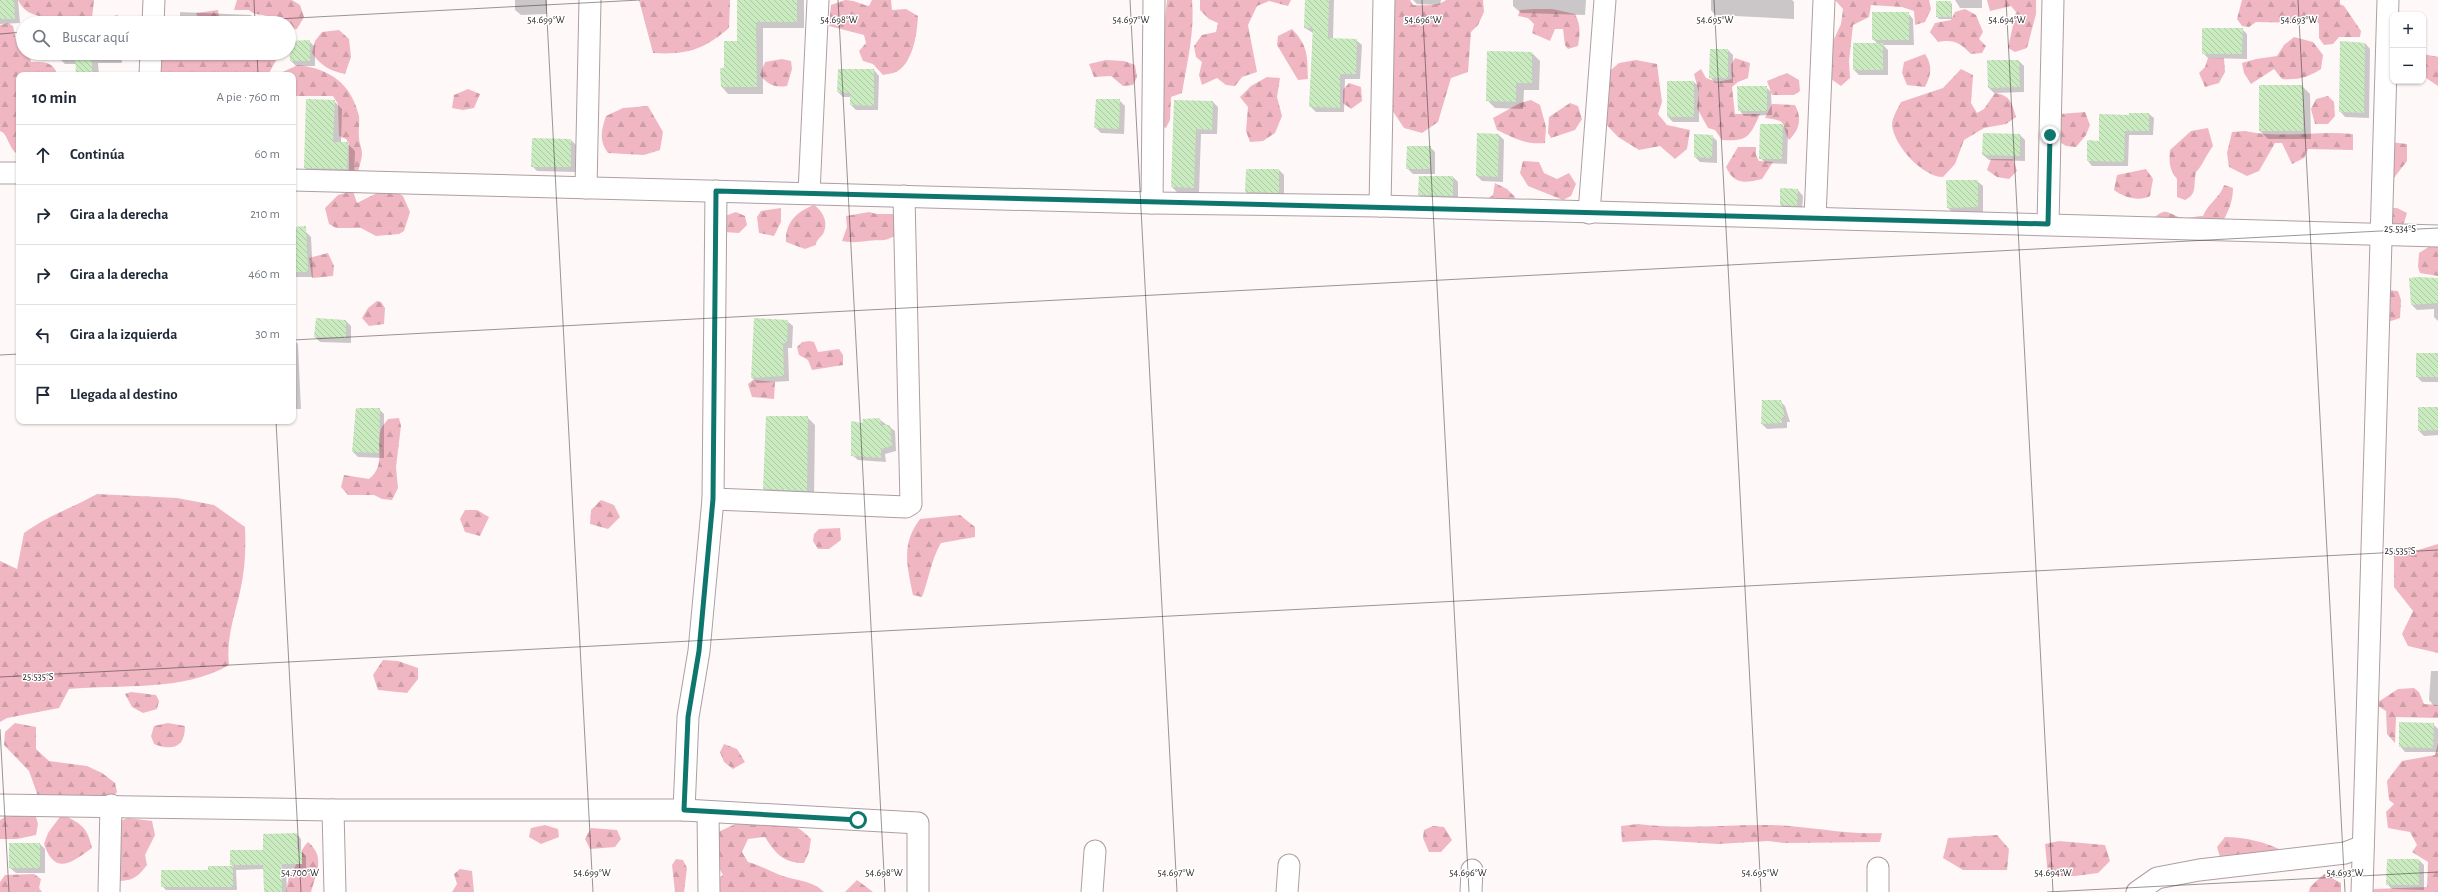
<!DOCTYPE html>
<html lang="es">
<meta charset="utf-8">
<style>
body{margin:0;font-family:"Alegreya Sans",sans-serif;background:#f2f2f3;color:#1f2937}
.controls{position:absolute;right:12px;top:12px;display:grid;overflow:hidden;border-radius:8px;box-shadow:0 1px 3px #0004}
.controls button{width:36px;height:36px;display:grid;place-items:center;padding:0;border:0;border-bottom:1px solid #e0e1e3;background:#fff;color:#1f2937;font:20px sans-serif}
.stop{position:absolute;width:12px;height:12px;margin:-9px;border:3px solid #0f766e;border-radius:50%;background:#fff}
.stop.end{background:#0f766e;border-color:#fff;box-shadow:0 1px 4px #0008}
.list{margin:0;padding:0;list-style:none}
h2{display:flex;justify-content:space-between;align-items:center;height:52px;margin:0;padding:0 16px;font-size:17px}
h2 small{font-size:13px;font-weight:400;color:#747a83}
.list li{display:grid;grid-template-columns:26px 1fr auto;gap:12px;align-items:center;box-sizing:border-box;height:60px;padding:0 16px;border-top:1px solid #e0e1e3}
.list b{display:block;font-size:15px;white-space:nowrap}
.list em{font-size:13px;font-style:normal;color:#747a83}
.icon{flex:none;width:22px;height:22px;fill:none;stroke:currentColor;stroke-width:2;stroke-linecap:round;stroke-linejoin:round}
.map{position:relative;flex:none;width:2438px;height:892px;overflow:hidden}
.search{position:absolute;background:#fff;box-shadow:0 1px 3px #0004;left:16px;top:16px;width:280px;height:44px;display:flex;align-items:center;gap:10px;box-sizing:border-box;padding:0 14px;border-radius:22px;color:#747a83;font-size:15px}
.panel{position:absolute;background:#fff;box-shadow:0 1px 3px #0004;left:16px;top:72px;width:280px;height:352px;border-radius:8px}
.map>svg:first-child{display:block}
.forest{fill:url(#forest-firs)}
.shadow{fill:#0003}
.building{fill:url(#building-back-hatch)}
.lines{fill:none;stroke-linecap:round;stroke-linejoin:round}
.street-casing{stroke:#ad9fa2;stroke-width:23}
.street{stroke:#fff;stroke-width:21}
.route{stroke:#0f766e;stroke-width:5}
.ticks{fill:none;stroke:#1f1a1b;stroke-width:1;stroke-opacity:0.45}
.ticks-label{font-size:10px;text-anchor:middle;fill:#1f1a1b;stroke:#fff;stroke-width:3;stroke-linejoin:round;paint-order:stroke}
</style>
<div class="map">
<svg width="2438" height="892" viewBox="0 0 2438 892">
<defs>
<pattern id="forest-firs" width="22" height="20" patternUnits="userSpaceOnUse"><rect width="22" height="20" fill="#f0b7c2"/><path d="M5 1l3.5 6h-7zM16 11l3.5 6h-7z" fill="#cd9da6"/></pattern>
<pattern id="building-back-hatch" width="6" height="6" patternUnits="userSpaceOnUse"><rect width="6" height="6" fill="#caeac0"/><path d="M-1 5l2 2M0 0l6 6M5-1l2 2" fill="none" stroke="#adc8a4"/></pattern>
</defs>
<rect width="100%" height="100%" fill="#fef8f9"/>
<g class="forest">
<path d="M 18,0 L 94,0 L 92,18 L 95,22 L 117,15 L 127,23 L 46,23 L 43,17 C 31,14 24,12 18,0 Z"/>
<path d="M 237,0 L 292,0 L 300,5 L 304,17 L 297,29 L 289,30 L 289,23 C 272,23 279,21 267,16 C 259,13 257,17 249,10 L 234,10 Z"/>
<path d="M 639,0 L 730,0 L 729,28 C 703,50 687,55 653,53 Z"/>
<path d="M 845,0 C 854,0 860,4 869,6 L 872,0 L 891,0 L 892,10 L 906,9 L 918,16 C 917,32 914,60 898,71 C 895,73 888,74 883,75 L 873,64 L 863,61 L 859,51 L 866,43 L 864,35 L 829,26 L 831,5 Z"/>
<path d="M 1167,0 L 1192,0 C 1195,31 1187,63 1182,93 L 1171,97 L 1170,120 L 1166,128 L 1159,125 L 1160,63 Z"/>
<polygon points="1200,0 1291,0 1288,6 1269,1 1257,6 1248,25 1257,72 1242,77 1235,86 1226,85 1217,78 1202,85 1199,75 1202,62 1196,57 1194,46 1202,35 1216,32 1218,23 1209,19 1200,10"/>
<path d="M 1388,0 L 1410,0 L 1413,5 C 1424,5 1437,7 1446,0 L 1483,0 L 1484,12 L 1478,25 L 1471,32 L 1468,72 L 1451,78 L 1438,122 L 1422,133 L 1404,128 L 1392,110 Z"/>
<polygon points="1835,0 1929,0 1931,9 1925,22 1915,25 1914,11 1902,7 1871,5 1869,17 1853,25 1849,61 1850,78 1841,86 1828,77 1826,56 1841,24 1843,9"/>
<polygon points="1987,0 2036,0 2036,14 2027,48 2015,52 2008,48 2016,12 2011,6 1990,11"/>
<polygon points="2242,0 2340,0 2340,4 2344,6 2361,31 2360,37 2339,37 2333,44 2324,45 2319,38 2319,24 2313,16 2300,23 2256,22 2249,27 2242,26 2237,19"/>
<path d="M 1534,9 L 1552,9 L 1575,14 C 1581,25 1580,34 1578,46 L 1568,49 L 1565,45 L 1563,29 L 1555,29 L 1550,41 L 1532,33 L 1534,24 L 1528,18 L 1518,16 L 1520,10 Z"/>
<path d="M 1965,9 L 1976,15 L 1983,32 L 1979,39 L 1986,46 L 1982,53 L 1971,54 C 1960,43 1954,39 1938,42 L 1930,32 L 1935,23 L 1951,20 L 1955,12 Z"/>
<polygon points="218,10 220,23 200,23 196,13"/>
<path d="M 8,23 L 13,26 L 16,40 L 20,31 L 23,30 L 23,53 L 29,53 L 31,62 C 45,62 52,61 58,75 L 19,75 L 19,155 C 7,148 9,134 0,131 L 0,25 Z"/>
<path d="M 1292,29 C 1309,47 1307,56 1308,79 L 1298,80 L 1277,45 L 1278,36 Z"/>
<path d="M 339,30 L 349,39 L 351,57 L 345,74 C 330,71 321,66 312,53 L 315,41 L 322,32 Z"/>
<path d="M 2294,37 L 2313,42 L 2323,55 L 2321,69 C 2307,78 2298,80 2282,79 L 2274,69 L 2251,84 L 2244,73 L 2242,63 L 2256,59 L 2277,56 L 2284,45 Z"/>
<polygon points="156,53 280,53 268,75 152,75"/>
<path d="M 1925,54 C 1933,66 1931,75 1925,87 L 1907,85 L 1902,73 L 1904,62 Z"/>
<polygon points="2423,54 2438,57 2438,86 2423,76"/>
<path d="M 1735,58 L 1750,63 L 1748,78 L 1738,82 L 1732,87 L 1735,114 L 1760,114 C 1750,136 1748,142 1722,140 L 1715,130 L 1708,128 L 1697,108 L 1699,93 L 1694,74 L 1701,69 L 1706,78 L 1717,82 L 1732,79 L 1731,65 Z"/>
<polygon points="2208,58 2224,58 2225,72 2219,83 2205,87 2199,73 2205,67"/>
<path d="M 782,59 L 791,61 L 792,69 L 787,86 C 775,88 768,85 760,75 L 765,62 Z"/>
<polygon points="1106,60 1124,61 1135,65 1137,77 1133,85 1123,86 1111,76 1094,77 1089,64"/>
<polygon points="1636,60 1657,64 1662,102 1658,114 1667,125 1690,130 1687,149 1675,159 1660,146 1639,150 1618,137 1603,121 1605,75 1619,63"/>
<path d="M 298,65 C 330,69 351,83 359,116 C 360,123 358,131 359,138 C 359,143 362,148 362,153 C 362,162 357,170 357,180 L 349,181 L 349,144 L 346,139 L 339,136 L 338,104 L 333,96 L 293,96 L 293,75 L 276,75 Z"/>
<path d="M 1961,69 L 1973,75 L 1971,103 L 1977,113 L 1984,109 L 1995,93 C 2010,95 2012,103 2016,117 L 2006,124 L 1984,128 L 1964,140 L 1955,164 L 1943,177 C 1923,177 1894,146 1892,125 C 1892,118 1898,108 1901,102 L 1943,88 Z"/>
<polygon points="1787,73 1799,80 1800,91 1794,95 1772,95 1767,81"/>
<polygon points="1267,77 1280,78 1277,97 1282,116 1275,133 1263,141 1250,142 1246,131 1248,107 1240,97 1251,86"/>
<polygon points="1349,83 1361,87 1362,101 1351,109 1343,103 1343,90"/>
<polygon points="468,89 480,94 474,108 463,110 452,108 454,95"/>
<polygon points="2328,96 2334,102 2335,116 2328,124 2315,124 2311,109 2316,99"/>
<path d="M 1531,100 L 1540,105 L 1546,127 L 1545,143 C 1526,145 1514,138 1497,130 L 1493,118 L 1520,103 Z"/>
<polygon points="1570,103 1578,106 1582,119 1575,130 1551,138 1548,133 1549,117"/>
<path d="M 1772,104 L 1795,105 C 1802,118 1800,129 1789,140 C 1780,123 1790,121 1765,118 Z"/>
<path d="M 648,106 L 663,132 L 660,150 L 644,155 L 608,153 C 599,141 601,131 606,116 L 623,108 Z"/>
<polygon points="2085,112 2090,125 2086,135 2076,147 2066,146 2058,141 2060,114"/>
<path d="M 2208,128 L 2213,146 C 2206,155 2203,165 2196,172 C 2193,184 2198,194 2185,200 L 2177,197 L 2177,179 C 2169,169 2169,162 2170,150 L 2191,131 Z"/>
<path d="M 2245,131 C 2282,139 2316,130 2353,134 L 2353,150 L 2308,149 L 2304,158 L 2292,164 L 2282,143 L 2275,143 L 2259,171 L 2247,176 L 2229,167 L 2227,153 L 2232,132 Z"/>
<polygon points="2390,142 2407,144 2407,161 2386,188"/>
<path d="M 1738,147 L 1756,147 L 1756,155 L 1759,161 L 1773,162 L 1762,179 C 1745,183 1734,185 1726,167 Z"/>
<polygon points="1991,159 2013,159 2017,171 2009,179 1997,177 1987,170"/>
<polygon points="1523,161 1539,162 1544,173 1557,179 1569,173 1576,184 1571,196 1563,200 1528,186 1520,173"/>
<path d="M 2146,169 L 2153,179 L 2150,196 C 2139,202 2123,197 2114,190 L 2117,175 Z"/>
<polygon points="1495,183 1507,189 1515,197 1512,206 1487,199 1493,195"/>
<path d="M 2224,185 L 2233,188 C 2233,202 2228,212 2222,223 L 2151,220 C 2168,205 2166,214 2183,218 C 2189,219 2197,216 2203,216 C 2208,203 2220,198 2224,185 Z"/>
<polygon points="393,190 403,196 410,212 404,231 399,234 376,236 361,228 336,228 329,224 325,208 338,195 353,191 357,203 377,193"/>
<path d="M 814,205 C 823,211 829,223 823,234 C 820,238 816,240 816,245 L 805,249 L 786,242 C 785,223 796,212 814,205 Z"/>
<polygon points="781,208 781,222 774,236 759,233 757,217 761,211"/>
<polygon points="2386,208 2397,208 2407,213 2404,223 2393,230"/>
<polygon points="736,212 745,216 747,225 739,233 724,232 719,218"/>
<path d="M 869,212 L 877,214 L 896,214 L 897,234 C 886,243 878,239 867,241 C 858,242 852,243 842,241 L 847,227 L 846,216 Z"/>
<polygon points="2438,241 2438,276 2420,273 2418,267 2419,253"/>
<polygon points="328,253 334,266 333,276 312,278 309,258"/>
<polygon points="2387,290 2398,291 2401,300 2400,318 2385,323"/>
<polygon points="377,301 381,302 385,308 384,324 369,326 362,318 368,308"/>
<polygon points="809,341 814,342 818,352 839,349 843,355 843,365 812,370 808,360 799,355 797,347 802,342"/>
<polygon points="753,380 775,382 774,399 752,397 748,384"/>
<path d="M 399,418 L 401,426 L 396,467 L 398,488 L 392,500 L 382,499 L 374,495 L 348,495 L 341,487 L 344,475 L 369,479 C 387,465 375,445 381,429 C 382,426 386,422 388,419 Z"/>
<path d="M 97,494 L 177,498 L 214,505 L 245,527 C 246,550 245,570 240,592 C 234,617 226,640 229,665 C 183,692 121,684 69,689 L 59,708 L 7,718 L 0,722 L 0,561 L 17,569 L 24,533 C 47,516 72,508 97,494 Z"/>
<polygon points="601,500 614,505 620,517 608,529 590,524 591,510"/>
<polygon points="465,510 477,510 489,517 480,536 465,532 460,519"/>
<path d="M 960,515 L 975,527 L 975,537 L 941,543 C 931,560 929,579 922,597 L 913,595 C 907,565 901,544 920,519 Z"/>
<polygon points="840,528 841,540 829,549 818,549 813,541 814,534 819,529"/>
<polygon points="2438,544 2438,653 2408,646 2402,634 2413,611 2394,587 2394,549 2418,550"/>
<polygon points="383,660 398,661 418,668 418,679 407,693 378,690 373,675"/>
<polygon points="2414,688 2419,692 2424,704 2438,705 2438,718 2396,717 2395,743 2387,734 2386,711 2375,704 2398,689"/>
<polygon points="131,692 156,695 159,701 157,709 143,713 132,707 125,694"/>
<polygon points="15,723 36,727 36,749 49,761 87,766 102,773 115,783 117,792 110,801 39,799 29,771 4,745 5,732"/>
<path d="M 168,723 L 185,726 C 185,748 172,751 154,744 L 151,736 L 154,726 Z"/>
<polygon points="2438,743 2438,892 2373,892 2374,889 2427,887 2428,862 2412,852 2417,845 2410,832 2388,828 2386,812 2394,804 2389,800 2387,781 2402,761 2435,755"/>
<polygon points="724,744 737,749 745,762 733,769 724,762 720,752"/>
<polygon points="10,814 36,817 38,824 36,835 17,839 0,839 0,820"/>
<path d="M 62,814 C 81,824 87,826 92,848 C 71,863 55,876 44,844 L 48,833 Z"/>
<path d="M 128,818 L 152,821 L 155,835 L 145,855 L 147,865 C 136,879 132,881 114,881 L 114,823 Z"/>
<path d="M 744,820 C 772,820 790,817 811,839 L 809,852 L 804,863 C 783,863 775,853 765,837 L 748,839 L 742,852 L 748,862 C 760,865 769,871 780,875 C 796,881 812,880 824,892 L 702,892 L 723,875 L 718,866 L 716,833 Z"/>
<path d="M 1638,824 C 1682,830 1727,824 1772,825 C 1809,826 1846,835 1882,833 L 1880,842 L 1784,843 L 1768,841 L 1718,844 L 1655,840 L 1622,842 L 1621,826 Z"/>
<polygon points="545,825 558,829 559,837 541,844 529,837 531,828"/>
<polygon points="1433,826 1444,827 1452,840 1441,852 1429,852 1423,838 1424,830"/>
<polygon points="591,828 617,830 621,839 615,847 590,849 585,839"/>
<polygon points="1997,835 2009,849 2007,870 1963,870 1943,858 1948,838"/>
<path d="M 2225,837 C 2245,837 2265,842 2283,851 L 2222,864 L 2217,847 Z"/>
<polygon points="2059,841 2105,845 2110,861 2098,873 2075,876 2048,876 2045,844"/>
<path d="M 308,842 C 326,857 316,874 311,892 L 286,892 L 289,875 C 299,866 298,851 308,842 Z"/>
<polygon points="676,859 683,860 687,868 684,892 675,892 672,865"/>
<polygon points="460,869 472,871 474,892 452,892 457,884 454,874"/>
<polygon points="34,874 41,879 39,888 42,892 0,892 0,882 5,875"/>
<polygon points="2324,874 2341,883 2341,892 2309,892 2310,887"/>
<polygon points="857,880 873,892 845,892"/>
</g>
<g class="shadow">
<polygon points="0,0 18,0 20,23 0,24"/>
<polygon points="515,0 547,0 547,14 521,15 515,10"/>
<polygon points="738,0 804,0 804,28 763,28 763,94 728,94 722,87 725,69 738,42"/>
<polygon points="1306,0 1334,0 1333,39 1356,40 1362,45 1360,79 1345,79 1344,112 1316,112 1310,106 1313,33 1305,28"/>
<polygon points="1413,0 1441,0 1440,5 1417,4"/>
<polygon points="1513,0 1586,0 1585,15 1521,13 1513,6"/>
<polygon points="1711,0 1792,0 1794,2 1794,19 1715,15 1711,10"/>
<polygon points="1955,0 1982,0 1982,8 1960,8"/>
<polygon points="1950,2 1952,4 1952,19 1939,19 1937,17"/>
<polygon points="180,12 251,15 256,23 165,23 166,18 180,19"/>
<polygon points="1908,13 1913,19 1914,45 1883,45 1888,50 1888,75 1859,75 1854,70 1878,44 1873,39"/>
<polygon points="2242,29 2247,34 2247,59 2208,58 2203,53"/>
<polygon points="309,41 315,47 315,66 296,66 291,61 290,42"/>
<polygon points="2341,42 2365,43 2370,49 2369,118 2345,117 2340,111"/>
<polygon points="1710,50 1728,50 1733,55 1733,83 1715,83 1710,77"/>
<polygon points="58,53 121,53 122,63 98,63 99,75 77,75 77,64 65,64 58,57"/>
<polygon points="1532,53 1540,61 1539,90 1524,90 1523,109 1495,108 1487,100"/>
<polygon points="2019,61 2024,66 2024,92 1994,93 1989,88"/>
<polygon points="874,70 879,76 878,110 856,110 851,105 851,97 843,97 838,92"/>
<polygon points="1694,82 1699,87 1699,122 1673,122 1668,117"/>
<polygon points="2260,86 2302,86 2310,94 2311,139 2268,139 2260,131"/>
<polygon points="1766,87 1771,92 1772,115 1744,116 1739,110"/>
<polygon points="1119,100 1125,106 1124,134 1101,133 1096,128"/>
<polygon points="334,101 342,109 341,143 347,143 355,151 354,177 313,176 305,168"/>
<polygon points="1175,101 1213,102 1218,107 1217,134 1201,134 1199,193 1177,192 1172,187"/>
<polygon points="2130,114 2149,114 2154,118 2153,135 2129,135 2128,166 2092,166 2088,161 2088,142 2100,142"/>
<polygon points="1782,125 1788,130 1787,164 1766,163 1760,158"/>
<polygon points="1499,135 1504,140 1503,182 1482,181 1477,176"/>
<polygon points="1695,135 1712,136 1717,141 1717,163 1700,162 1695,157"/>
<polygon points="2020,135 2025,140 2025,161 1989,160 1983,155"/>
<polygon points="571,140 576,145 575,172 537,171 532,166"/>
<polygon points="1430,147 1435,152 1435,174 1413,174 1407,168"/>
<polygon points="1279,170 1284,175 1284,197 1251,197 1246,192"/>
<polygon points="1453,177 1458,182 1458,201 1425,200 1419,195"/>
<polygon points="1977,181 1983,186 1983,212 1953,213 1948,208"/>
<polygon points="1798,190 1803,196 1802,211 1786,210 1781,205"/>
<polygon points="293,232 306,232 311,237 313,277 293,277"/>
<polygon points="2438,279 2438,321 2434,317 2434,309 2417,310 2412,305"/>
<polygon points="346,321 351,326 351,343 320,342 315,337"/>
<polygon points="787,321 793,326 792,348 788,348 789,381 757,383 752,378"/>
<polygon points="293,339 298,344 301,409 293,409"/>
<polygon points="2438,354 2438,382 2422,382 2417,377"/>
<polygon points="1763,401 1780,401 1785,406 1790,422 1787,422 1787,428 1767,429 1762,424"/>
<polygon points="2438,408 2438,435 2424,436 2419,431"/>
<polygon points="356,409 379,409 384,414 384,458 358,457 353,452"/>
<polygon points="807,417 815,425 814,498 772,497 764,489"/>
<polygon points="879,419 895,431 896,451 885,454 886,462 858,460 852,455 863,424"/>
<polygon points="2431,671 2438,671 2438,706 2434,706 2429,700"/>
<polygon points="2433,724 2438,729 2438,752 2405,752 2400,746"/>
<polygon points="297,834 301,839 301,851 306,856 306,868 286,869 287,892 265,892 264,869 236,870 237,890 166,890 162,886 209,871 209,867 234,867 231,865"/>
<polygon points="10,844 40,844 45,849 45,873 16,873 10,868"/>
<polygon points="2419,860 2424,865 2424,890 2392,889 2387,884"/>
</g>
<g class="building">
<polygon points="0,0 14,0 15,19 0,19"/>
<polygon points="737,0 797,0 797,22 756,22 757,87 721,87 720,68 724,68 724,41 737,41"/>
<polygon points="1305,0 1329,0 1328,38 1357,39 1356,74 1340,74 1340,108 1309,107 1313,28 1304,28"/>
<rect x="1936" y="1" width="15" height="16"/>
<rect x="1872" y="12" width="37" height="28"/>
<polygon points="2202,28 2243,28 2242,54 2202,54"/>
<polygon points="310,40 310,61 290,61 289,41"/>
<polygon points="2340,41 2365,43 2364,113 2339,112"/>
<rect x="1853" y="43" width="30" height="27"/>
<polygon points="1710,49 1728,49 1728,78 1709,78"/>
<polygon points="1487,51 1532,52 1532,83 1516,83 1516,102 1486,101"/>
<polygon points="75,53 92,53 92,75 76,75"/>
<polygon points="1987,60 2019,60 2020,87 1988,88"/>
<polygon points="838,69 874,69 874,106 850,105 850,93 837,92"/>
<rect x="1667" y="81" width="27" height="36"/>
<rect x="2259" y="85" width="44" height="46"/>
<polygon points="1737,86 1767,86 1767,111 1738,111"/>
<polygon points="306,99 335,100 333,142 348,142 347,169 304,168"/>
<polygon points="1096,99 1120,99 1119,129 1094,128"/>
<polygon points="1174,100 1213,101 1212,130 1196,129 1194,188 1171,187"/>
<polygon points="2129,113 2149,113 2149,131 2125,131 2124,162 2087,161 2087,140 2099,141 2099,114 2129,115"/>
<polygon points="1760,124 1783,124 1782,159 1759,159"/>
<polygon points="1477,133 1499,134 1498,177 1476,176"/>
<polygon points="1983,133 2020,134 2020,156 1982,155"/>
<polygon points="1694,134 1713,135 1712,158 1694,157"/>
<polygon points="532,138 571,139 571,167 531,167"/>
<polygon points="1407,146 1431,146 1430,169 1406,169"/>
<polygon points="1246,169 1279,169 1279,193 1245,192"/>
<polygon points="1419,176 1453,176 1453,196 1418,195"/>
<polygon points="1946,180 1978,180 1978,207 1947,208"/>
<polygon points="1780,188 1798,189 1797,206 1780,205"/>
<polygon points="306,226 308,272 293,272 293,227"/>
<polygon points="2418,277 2438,278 2438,303 2411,305 2409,278"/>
<polygon points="316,318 346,320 346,338 314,337"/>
<polygon points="754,318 788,320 787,343 783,343 784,376 751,378"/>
<rect x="2416" y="353" width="22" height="24"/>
<polygon points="1762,400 1781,400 1785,417 1782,417 1782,423 1761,424"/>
<polygon points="2418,407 2438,407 2438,430 2418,431"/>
<polygon points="356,408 380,408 379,453 352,452"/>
<polygon points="766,416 808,416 807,491 763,489"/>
<polygon points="880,418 881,425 890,425 892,446 881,449 881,458 851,456 851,421 862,423 863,419"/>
<polygon points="2399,722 2434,723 2433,748 2399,747"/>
<polygon points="297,833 297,850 302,850 302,864 282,864 282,892 264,892 263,865 230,865 230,850 263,850 263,834"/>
<rect x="9" y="843" width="31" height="25"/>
<polygon points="2387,859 2419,859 2419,885 2386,885"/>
<polygon points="208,866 233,866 233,887 161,887 161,870 208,870"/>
</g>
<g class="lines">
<defs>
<g id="street">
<polyline points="153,23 154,0"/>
<polyline points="150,75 151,53"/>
<polyline points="0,173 19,173"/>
<polyline points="293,180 1152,203 1380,206 2438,236"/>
<polyline points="586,188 590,0"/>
<polyline points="809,193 818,0"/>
<polyline points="1152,203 1154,0"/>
<polyline points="1380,206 1384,0"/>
<polyline points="1589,213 1605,0"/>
<polyline points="1815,218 1824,0"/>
<polyline points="2048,224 2053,0"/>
<polyline points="713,499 906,507 911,504 904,196"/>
<polyline points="0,805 333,810 684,810 918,823 918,892"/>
<polyline points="333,810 335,892"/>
<polyline points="684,810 688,717 699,651 713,499 716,191"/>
<polyline points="708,812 709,892"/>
<polyline points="109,892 111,805"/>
<polyline points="1092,892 1095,851"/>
<polyline points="1287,892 1289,865"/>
<polyline points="1471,892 1472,870"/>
<polyline points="1878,892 1878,868"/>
<polyline points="2137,892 2157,878 2199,870 2345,853 2363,846"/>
<polyline points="2362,892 2388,0"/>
</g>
</defs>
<use href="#street" class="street-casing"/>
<use href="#street" class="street"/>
</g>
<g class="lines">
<polyline class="route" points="858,820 684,810 688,717 699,651 713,499 716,191 2048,224 2050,135"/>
</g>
<path class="ticks" d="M 254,0 L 255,23M 546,0 L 593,892M 838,0 L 885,892M 1130,0 L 1177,892M 1422,0 L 1469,892M 1714,0 L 1761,892M 2006,0 L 2053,892M 2298,0 L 2345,892M 201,23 L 640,0M 0,34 L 23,32M 257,53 L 258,75M 293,340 L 2438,228M 0,355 L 19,354M 276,421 L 301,892M 0,677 L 2438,550M 0,729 L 9,892M 2047,892 L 2438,872"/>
<g class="ticks-label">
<text x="546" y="23">54.699°W</text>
<text x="839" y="23">54.698°W</text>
<text x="1131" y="23">54.697°W</text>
<text x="1423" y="23">54.696°W</text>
<text x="1715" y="23">54.695°W</text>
<text x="2007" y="23">54.694°W</text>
<text x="2299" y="23">54.693°W</text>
<text x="2400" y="232">25.534°S</text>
<text x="2400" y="554">25.535°S</text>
<text x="38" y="680">25.535°S</text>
<text x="300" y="876">54.700°W</text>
<text x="592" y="876">54.699°W</text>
<text x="884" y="876">54.698°W</text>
<text x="1176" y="876">54.697°W</text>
<text x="1468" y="876">54.696°W</text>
<text x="1760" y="876">54.695°W</text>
<text x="2053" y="876">54.694°W</text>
<text x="2345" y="876">54.693°W</text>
</g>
</svg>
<div class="controls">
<button>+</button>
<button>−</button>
</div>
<div class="stop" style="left:858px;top:820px"></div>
<div class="stop end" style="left:2050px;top:135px"></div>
<div class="search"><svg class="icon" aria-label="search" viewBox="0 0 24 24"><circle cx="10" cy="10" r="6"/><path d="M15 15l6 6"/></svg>Buscar aquí</div>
<section class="panel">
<h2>10 min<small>A pie · 760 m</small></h2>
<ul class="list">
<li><svg class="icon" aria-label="ahead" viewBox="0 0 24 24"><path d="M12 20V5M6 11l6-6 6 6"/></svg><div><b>Continúa</b></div><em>60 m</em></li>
<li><svg class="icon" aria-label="right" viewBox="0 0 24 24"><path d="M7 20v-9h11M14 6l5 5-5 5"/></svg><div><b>Gira a la derecha</b></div><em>210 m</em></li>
<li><svg class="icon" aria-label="right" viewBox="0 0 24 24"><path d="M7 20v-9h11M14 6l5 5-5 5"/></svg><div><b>Gira a la derecha</b></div><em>460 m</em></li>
<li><svg class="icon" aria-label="left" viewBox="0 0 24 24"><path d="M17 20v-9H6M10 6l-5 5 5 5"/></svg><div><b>Gira a la izquierda</b></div><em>30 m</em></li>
<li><svg class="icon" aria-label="arrive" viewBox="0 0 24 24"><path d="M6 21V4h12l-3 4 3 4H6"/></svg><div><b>Llegada al destino</b></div></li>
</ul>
</section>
</div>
